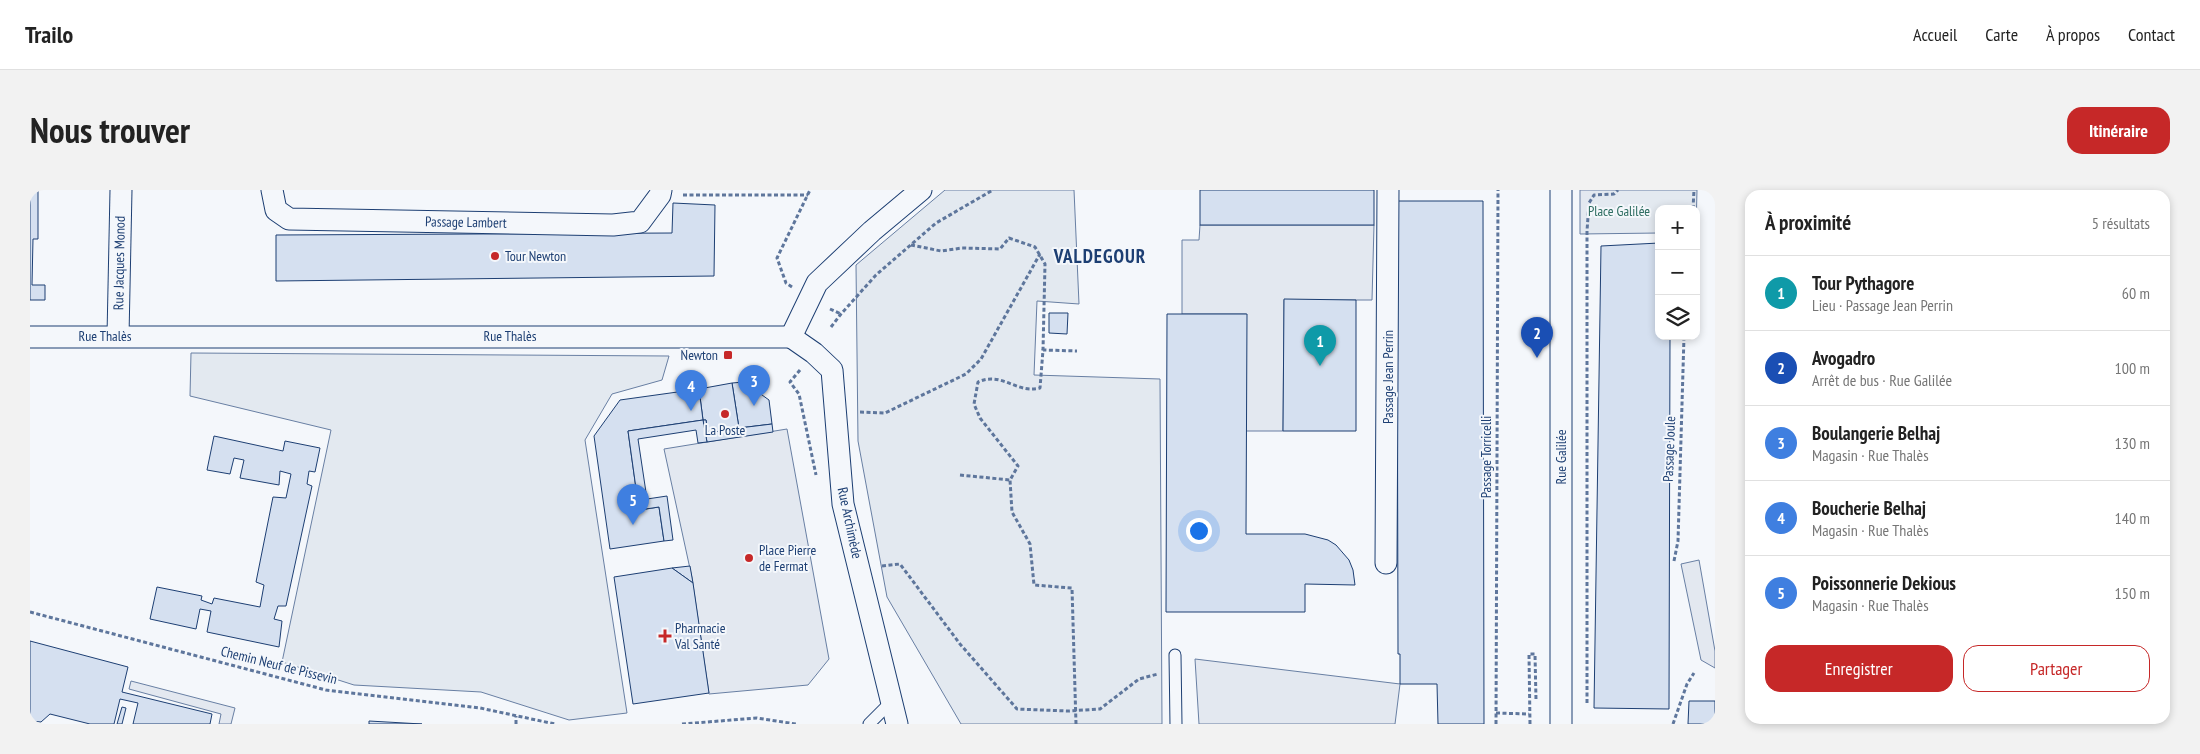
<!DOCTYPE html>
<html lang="fr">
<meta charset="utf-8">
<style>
body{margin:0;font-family:"PT Sans Narrow",sans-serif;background:#f2f2f2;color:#222}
.controls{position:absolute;right:15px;top:15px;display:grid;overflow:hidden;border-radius:10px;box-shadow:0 2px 8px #0003}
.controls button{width:45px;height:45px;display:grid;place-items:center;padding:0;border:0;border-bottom:1px solid #e0e0e0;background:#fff;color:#222;font:25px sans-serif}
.you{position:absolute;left:1168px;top:340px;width:18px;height:18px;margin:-12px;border:4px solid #fff;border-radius:50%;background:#1a73e8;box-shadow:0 0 0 8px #1a73e833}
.badge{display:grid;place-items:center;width:32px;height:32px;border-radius:50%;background:#c62828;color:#fff;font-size:16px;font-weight:700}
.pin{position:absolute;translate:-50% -41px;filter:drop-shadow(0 1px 2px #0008)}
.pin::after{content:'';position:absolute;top:26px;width:18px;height:15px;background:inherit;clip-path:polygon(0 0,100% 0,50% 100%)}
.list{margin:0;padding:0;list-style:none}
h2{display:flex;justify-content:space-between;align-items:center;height:65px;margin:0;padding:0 20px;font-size:21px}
h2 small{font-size:16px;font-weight:400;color:#767676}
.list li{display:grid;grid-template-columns:32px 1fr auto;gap:15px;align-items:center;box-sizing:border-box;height:75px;padding:0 20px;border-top:1px solid #e0e0e0}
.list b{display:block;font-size:19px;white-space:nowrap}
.list p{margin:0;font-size:16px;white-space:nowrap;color:#767676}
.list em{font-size:16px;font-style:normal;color:#767676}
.actions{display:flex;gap:10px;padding:15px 20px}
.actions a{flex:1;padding:11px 0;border:1px solid #c62828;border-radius:15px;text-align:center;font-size:18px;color:#c62828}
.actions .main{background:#c62828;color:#fff}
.icon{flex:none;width:28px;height:28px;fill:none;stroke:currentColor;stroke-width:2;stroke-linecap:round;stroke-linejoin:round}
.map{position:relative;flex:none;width:1685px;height:534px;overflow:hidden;border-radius:15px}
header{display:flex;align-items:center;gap:30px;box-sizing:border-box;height:70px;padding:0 25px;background:#fff;border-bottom:1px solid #e0e0e0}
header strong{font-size:24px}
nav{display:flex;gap:28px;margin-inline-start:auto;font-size:18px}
.intro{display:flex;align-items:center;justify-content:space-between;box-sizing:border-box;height:120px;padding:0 30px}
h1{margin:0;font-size:35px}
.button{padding:12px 22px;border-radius:15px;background:#c62828;color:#fff;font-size:18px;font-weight:700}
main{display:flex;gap:30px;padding:0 30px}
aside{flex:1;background:#fff;border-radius:15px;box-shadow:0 2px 8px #0003}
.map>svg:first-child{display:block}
.green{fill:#e3e9f0;stroke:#687fa3}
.parking{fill:#e3e8f0;stroke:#687fa3}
.building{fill:#d5e0f0;stroke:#1d3f73}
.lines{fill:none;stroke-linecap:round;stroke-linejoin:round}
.service-casing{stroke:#1d3f73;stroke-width:13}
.minor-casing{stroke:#1d3f73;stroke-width:23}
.path{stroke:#5e769c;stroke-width:3;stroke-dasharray:4 2.5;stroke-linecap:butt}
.service{stroke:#f4f7fb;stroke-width:11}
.minor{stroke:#f4f7fb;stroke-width:21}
.poi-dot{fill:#c62828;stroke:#f4f7fb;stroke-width:2}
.labels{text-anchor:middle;stroke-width:4;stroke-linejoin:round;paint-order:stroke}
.park-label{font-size:14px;fill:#2c6c60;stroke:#f4f7fb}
.street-label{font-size:14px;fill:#1d3f73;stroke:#f4f7fb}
.poi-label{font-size:14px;fill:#1d3f73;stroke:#f4f7fb;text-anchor:start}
.district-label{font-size:19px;font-weight:bold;letter-spacing:1px;fill:#1d3f73;stroke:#f4f7fb}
</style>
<header>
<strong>Trailo</strong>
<nav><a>Accueil</a><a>Carte</a><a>À propos</a><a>Contact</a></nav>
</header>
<div class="intro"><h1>Nous trouver</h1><a class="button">Itinéraire</a></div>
<main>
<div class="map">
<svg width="1685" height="534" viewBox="0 0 1685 534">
<rect width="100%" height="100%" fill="#f4f7fb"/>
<g class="green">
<polygon points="915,0 1044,0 1049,114 1007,111 1004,185 1130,189 1132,534 931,534 857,407 828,251 826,75"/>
<polygon points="1550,0 1667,0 1666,39 1666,19 1629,19 1629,43 1550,44"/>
<polygon points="161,163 639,166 632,190 582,204 555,250 597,523 539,530 451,502 324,495 252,472 301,240 160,206"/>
</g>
<g class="parking">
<polygon points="1170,35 1344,35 1342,110 1254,110 1253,241 1216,241 1216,124 1152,124 1152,50 1169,50"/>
<polygon points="757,239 799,469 778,495 679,504 662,388 634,259"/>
<polygon points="1669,370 1685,461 1685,478 1671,470 1651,374"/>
<polygon points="1165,469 1370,494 1365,534 1169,534"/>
<polygon points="101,491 205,518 201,534 189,534 191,524 99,499"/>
</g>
<g class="building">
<polygon points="0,0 8,0 8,49 3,49 2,95 15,95 15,110 0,110"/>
<rect x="1170" y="0" width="174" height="35"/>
<polygon points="1367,11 1453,11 1454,534 1408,534 1407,494 1370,494 1370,464 1368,464"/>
<polygon points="643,13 685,15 684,86 246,91 246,45 642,43"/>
<polygon points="1629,53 1629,146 1640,146 1639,519 1564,518 1571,56"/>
<polygon points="1254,109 1326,110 1326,241 1253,241"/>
<polygon points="1019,123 1038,123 1037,144 1019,143"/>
<polygon points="1137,124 1217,124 1216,344 1275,344 1298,350 1306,355 1319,370 1323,380 1325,395 1275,394 1275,422 1136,422"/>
<polygon points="714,192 739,210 742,234 709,238 702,193"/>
<polygon points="702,193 709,238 678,243 676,230 673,230 669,199"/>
<polygon points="669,199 673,230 598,241 609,320 629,317 634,351 580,359 564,246 590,210"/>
<polygon points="673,230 676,230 678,243 709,238 710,247 677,252"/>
<polygon points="673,230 677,252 668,253 666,240 608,249 617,309 637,306 643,350 634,351 629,317 609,320 598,241"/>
<polygon points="742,234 743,242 710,247 709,238"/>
<polygon points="184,246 253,261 255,251 290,258 285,282 279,281 277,294 282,296 256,416 248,416 244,429 252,431 249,457 177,442 181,421 170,419 166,439 120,429 127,397 172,406 171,410 182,414 184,408 230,417 234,395 226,392 243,307 256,308 261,284 250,281 249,295 210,288 214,270 204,268 200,284 177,280"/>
<polygon points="660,376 663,393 642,378"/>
<polygon points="642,378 663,393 679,503 603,514 584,387"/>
<polygon points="0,451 98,477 92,502 182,524 180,534 103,534 108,513 90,509 84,534 60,534 20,524 11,532 2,531 0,529"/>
<polygon points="1659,511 1685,511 1685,534 1658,534"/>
<polygon points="92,517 96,518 92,534 87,534"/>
<polygon points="339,531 392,534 339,534"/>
</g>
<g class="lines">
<defs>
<g id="service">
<polyline points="1145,465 1146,534"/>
<polyline points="839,534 862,511"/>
</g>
<g id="minor">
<polyline points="242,0 246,20 259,29 583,35 610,32 630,5 631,0"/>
<polyline points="1531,0 1531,534"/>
<polyline points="88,146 91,0"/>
<polyline points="0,147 761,147"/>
<polyline points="761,147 784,163 802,180 813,314 867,534"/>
<polyline points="761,147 787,93 842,41 891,0"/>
<polyline points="1356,373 1358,0"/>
</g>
</defs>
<use href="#service" class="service-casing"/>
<use href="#minor" class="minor-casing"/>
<g class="path">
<polyline points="653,5 778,5"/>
<polyline points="1663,19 1664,0"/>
<polyline points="881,55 911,61 932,58 970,59 979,48 1005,57 1015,74 1013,160"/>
<polyline points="762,97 756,93 747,68 780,0"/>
<polyline points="800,119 811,124"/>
<polyline points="801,137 811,124 846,85 906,33 963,0"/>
<polyline points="770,180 760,192 769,204 786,285"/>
<polyline points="830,222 855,223 936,184 951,169 1010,64"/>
<polyline points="930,285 980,290"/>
<polyline points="1644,371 1648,351 1654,146"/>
<polyline points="852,376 870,374 930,454 987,519 1038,521 1070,519 1109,489 1128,484"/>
<polyline points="0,422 296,500 450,518 525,534"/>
<polyline points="1557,513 1557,41 1559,13 1564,5 1584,4 1588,0"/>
<polyline points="1466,523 1499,524"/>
<polyline points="486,534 486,526"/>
<polyline points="652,534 727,528 766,534"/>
<path d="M 1046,534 L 1042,398 L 1004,395 L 1000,354 L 982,322 L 980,290 L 988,276 L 950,228 L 944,214 L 948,192 C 972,181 986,204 1010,198 L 1013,160 L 1047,161"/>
<polyline points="1466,534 1468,0"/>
<polyline points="1500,534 1499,464 1505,464 1506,510"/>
<polyline points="1643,534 1657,494 1664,483"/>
</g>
<use href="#service" class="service"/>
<use href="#minor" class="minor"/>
</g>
<g class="poi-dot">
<circle cx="465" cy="66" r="5"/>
<rect x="693" y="160" width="10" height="10" rx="2.5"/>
<circle cx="695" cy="224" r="5"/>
<circle cx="719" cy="368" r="5"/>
<path d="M632.5 438.5h5v5h5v5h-5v5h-5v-5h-5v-5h5z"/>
</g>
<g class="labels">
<g class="park-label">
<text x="1589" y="26">Place Galilée</text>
</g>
<g class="street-label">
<text transform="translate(436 32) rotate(1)" y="5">Passage Lambert</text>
<text transform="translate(89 73) rotate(-89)" y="5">Rue Jacques Monod</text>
<text x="75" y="151">Rue Thalès</text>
<text x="480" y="151">Rue Thalès</text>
<text transform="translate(1358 187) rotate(-90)" y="5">Passage Jean Perrin</text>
<text transform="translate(1639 259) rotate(-88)" y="5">Passage Joule</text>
<text transform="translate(1456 267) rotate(-90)" y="5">Passage Torricelli</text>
<text transform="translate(1531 267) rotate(-90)" y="5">Rue Galilée</text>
<text transform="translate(820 333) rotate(78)" y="5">Rue Archimède</text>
<text transform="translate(249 475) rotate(14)" y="5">Chemin Neuf de Pissevin</text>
</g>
<g class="poi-label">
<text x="475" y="71">Tour Newton</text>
<text x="688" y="170" text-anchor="end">Newton</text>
<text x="695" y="245" text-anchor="middle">La Poste</text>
<text x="729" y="365">Place Pierre<tspan x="729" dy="16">de Fermat</tspan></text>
<text x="645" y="443">Pharmacie<tspan x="645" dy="16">Val Santé</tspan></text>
</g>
<g class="district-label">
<text x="1070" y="73">VALDEGOUR</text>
</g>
</g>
</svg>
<div class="controls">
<button>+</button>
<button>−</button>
<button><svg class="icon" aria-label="layers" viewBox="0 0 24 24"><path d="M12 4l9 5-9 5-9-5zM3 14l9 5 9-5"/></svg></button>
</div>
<div class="you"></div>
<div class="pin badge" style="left:1290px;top:176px;background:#0f9aa8">1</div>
<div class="pin badge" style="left:1507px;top:168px;background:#1a4fb4">2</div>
<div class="pin badge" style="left:724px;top:216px;background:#3f7fe0">3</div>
<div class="pin badge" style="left:661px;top:221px;background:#3f7fe0">4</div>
<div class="pin badge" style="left:603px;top:335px;background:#3f7fe0">5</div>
</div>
<aside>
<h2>À proximité<small>5 résultats</small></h2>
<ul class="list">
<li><span class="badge" style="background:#0f9aa8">1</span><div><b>Tour Pythagore</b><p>Lieu · Passage Jean Perrin</p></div><em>60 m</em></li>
<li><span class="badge" style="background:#1a4fb4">2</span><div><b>Avogadro</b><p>Arrêt de bus · Rue Galilée</p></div><em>100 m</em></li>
<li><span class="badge" style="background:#3f7fe0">3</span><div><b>Boulangerie Belhaj</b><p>Magasin · Rue Thalès</p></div><em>130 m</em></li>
<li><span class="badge" style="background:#3f7fe0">4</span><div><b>Boucherie Belhaj</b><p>Magasin · Rue Thalès</p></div><em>140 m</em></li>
<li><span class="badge" style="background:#3f7fe0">5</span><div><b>Poissonnerie Dekious</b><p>Magasin · Rue Thalès</p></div><em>150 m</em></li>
</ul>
<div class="actions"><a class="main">Enregistrer</a><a>Partager</a></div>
</aside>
</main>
